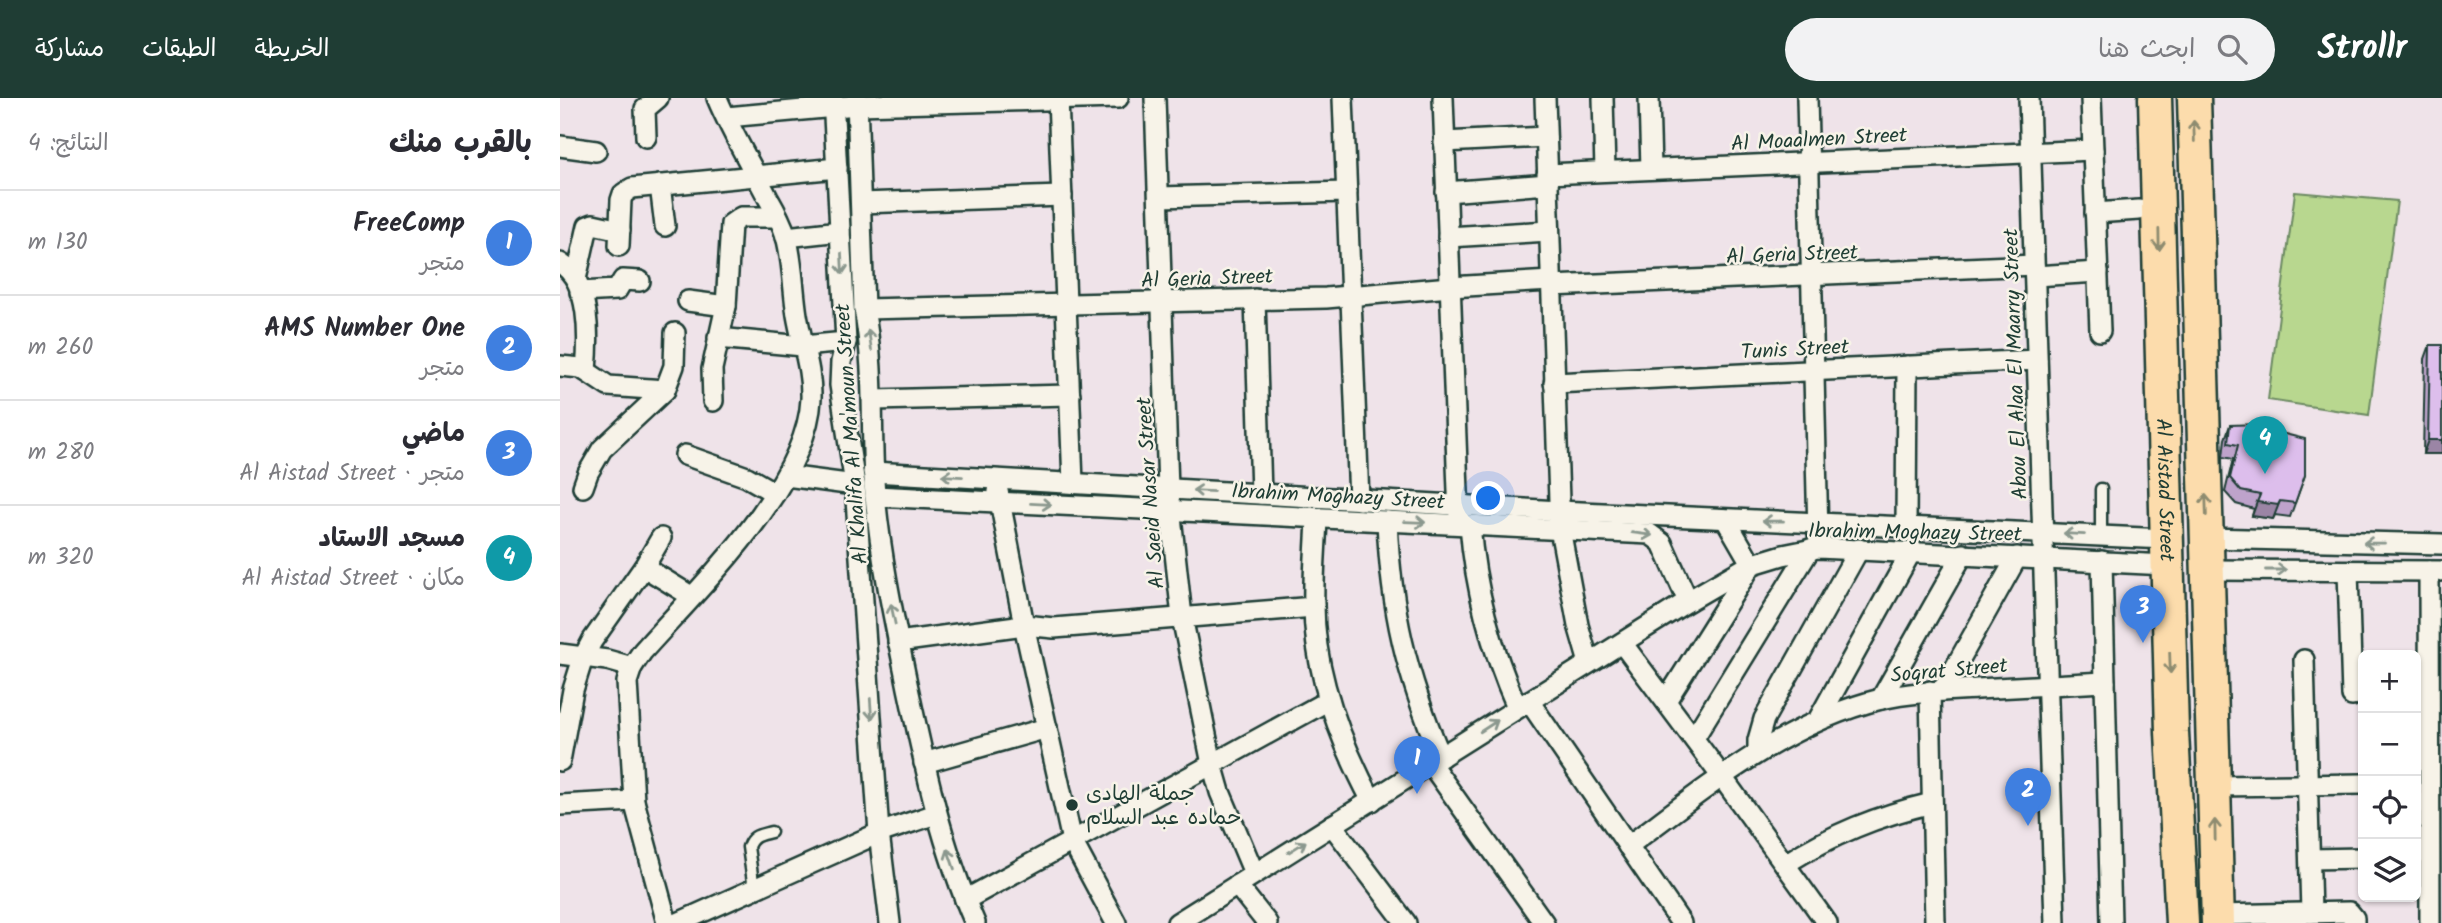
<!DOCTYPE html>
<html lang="ar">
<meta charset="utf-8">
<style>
body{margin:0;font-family:Kalam,"Playpen Sans Arabic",sans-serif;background:#f2f2f3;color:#2b2b33;direction:rtl}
.controls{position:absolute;right:21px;bottom:21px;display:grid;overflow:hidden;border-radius:10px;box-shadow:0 2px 5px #0004}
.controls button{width:63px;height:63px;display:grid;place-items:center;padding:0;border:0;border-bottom:2px solid #e1e1e2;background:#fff;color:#2b2b33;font:35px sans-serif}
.you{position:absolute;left:929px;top:401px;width:24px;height:24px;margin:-18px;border:5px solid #fff;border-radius:50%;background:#1a73e8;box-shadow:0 0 0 10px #1a73e833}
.badge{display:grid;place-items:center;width:46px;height:46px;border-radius:50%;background:#1f3d34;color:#fff;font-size:23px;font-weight:700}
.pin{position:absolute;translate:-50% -58px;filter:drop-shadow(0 2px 4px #0008)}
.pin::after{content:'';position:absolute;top:37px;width:24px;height:21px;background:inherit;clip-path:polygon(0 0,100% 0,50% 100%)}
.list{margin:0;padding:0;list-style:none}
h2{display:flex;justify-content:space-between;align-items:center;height:91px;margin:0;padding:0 28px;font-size:30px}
h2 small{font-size:23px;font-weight:400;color:#7c7c81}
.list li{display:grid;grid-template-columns:46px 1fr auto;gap:21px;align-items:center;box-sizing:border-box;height:105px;padding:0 28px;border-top:2px solid #e1e1e2}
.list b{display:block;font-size:26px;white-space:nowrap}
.list p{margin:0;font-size:23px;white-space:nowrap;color:#7c7c81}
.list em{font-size:23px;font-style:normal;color:#7c7c81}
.icon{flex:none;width:38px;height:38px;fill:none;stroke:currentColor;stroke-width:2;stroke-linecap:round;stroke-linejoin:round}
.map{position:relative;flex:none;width:1882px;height:825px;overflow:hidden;direction:ltr}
header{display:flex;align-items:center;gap:42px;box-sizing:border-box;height:98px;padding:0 35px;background:#1f3d34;color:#fff}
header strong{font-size:33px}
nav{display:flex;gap:38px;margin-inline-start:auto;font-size:24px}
.search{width:490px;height:63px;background:#f2f2f3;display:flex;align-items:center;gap:18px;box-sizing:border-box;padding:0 24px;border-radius:38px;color:#7c7c81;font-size:26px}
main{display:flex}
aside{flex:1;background:#fff}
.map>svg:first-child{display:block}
.pitch{fill:#b8d78f;stroke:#6c8a62;stroke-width:2}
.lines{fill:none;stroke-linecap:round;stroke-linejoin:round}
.lane-casing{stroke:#1f3d34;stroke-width:15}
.street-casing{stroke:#1f3d34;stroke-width:24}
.primary-casing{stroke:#1f3d34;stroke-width:37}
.lane{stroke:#f7f3e8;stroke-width:10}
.street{stroke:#f7f3e8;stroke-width:19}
.primary{stroke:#fcdcac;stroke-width:32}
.wall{fill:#bea3cb;stroke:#1f3d34;stroke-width:2}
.shaded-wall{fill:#9b85a5;stroke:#1f3d34;stroke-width:2}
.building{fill:#ddbeec;stroke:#1f3d34;stroke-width:2}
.oneway{stroke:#8e8c70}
.oneway2{stroke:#8b988e}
.poi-dot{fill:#1f3d34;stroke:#f7f3e8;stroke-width:2.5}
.labels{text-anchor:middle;stroke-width:5;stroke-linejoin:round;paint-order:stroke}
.street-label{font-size:21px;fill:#1f3d34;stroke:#f7f3e8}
.poi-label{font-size:21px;fill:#1f3d34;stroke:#f7f3e8;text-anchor:start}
</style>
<header>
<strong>Strollr</strong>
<div class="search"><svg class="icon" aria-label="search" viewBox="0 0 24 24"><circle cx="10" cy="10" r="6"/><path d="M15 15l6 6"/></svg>ابحث هنا</div>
<nav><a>الخريطة</a><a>الطبقات</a><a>مشاركة</a></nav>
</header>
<main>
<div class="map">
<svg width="1882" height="825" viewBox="0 0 1882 825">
<rect width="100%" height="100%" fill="#efe3e9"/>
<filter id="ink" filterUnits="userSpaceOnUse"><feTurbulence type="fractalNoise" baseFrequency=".0143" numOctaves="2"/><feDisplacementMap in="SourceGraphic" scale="14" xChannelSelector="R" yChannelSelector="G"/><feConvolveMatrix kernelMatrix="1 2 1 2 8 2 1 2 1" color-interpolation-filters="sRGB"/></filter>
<g filter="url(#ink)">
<polygon class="pitch" points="1735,94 1837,103 1809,317 1708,302"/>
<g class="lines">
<defs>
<g id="lane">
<polyline points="1541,438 1541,391"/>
<path d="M 194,791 L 188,749 C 192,737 200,737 211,734"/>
</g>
<g id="street">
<polyline points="273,0 286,244 281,264 280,287 295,387 319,735 330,825"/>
<path d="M 297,0 L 304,211 C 316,273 310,334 315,397 C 321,462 335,526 348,590 C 365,670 382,750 415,825"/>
<polyline points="498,0 513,385"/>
<polyline points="595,0 608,391 622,519 652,666 660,694 694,775"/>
<polyline points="783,0 799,402"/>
<polyline points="883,0 899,419"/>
<polyline points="985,0 1000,431 1018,527 1029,565"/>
<polyline points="1043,0 1045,73"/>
<polyline points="1089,0 1091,71"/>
<polyline points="1247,0 1258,436"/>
<polyline points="1469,0 1495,825"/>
<polyline points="1531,0 1540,233"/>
<polyline points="167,19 297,7 558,0"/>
<polyline points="86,39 85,11 98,0"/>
<polyline points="884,44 986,39"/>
<polyline points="0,48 36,53"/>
<polyline points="987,76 1533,52"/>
<polyline points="100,87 105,128"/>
<polyline points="886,94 988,86"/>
<polyline points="599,99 787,94"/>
<polyline points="301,105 502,98"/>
<polyline points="1535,115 1579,112"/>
<polyline points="226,139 280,133"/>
<polyline points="888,139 989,133"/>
<polyline points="59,148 61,102 63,96 72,90 277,70"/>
<path d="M 0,165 C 31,183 29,241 26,273"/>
<polyline points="1475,178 1538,174"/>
<polyline points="16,181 28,128 33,126 60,132"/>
<polyline points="991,188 1474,167"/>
<polyline points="20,194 57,192 63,182 80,183"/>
<polyline points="695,201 701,396"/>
<polyline points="128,203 166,208"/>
<polyline points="304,211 766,200 890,189 991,183"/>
<polyline points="158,240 243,248 286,244"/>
<polyline points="0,268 21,270 48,288 105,292"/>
<polyline points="994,285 1477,262"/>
<polyline points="314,302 510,297"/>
<polyline points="153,303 152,271 166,208 171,126 181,119 218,119"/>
<polyline points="125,357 187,379 215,395"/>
<polyline points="313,374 999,413 1606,441"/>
<polyline points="226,378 295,387"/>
<polyline points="23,389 28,375 42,351 105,292 114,268 115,235"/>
<polyline points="438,393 464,527 512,743 556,825"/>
<polyline points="315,398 1090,436 1102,445 1128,503"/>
<path d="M 757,420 C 756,449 753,478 754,507 C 754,576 780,643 812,703"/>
<path d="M 827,423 C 831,513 846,576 881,659"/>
<path d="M 910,427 C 915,491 931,550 957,609"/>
<polyline points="1346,428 1347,268"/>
<polyline points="1647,440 1882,446"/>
<polyline points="1542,463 1551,825"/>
<polyline points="84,469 131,498"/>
<polyline points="1648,472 1881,473"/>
<polyline points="1788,473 1792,598"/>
<polyline points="1869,473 1870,825"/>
<polyline points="338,544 464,527 494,530 754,509"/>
<polyline points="1062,545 1162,679 1267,825"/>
<polyline points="0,556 47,562 72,569"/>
<polyline points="1744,562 1751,815"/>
<polyline points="1370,593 1375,825"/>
<polyline points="1382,593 1457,459"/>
<polyline points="1321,601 1403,456"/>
<polyline points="969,603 1121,825"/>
<polyline points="1106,603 1189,471 1188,460 1166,422"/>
<polyline points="1258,622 1351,454"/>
<polyline points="1134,640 1250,451"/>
<polyline points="1198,654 1198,642 1204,621 1299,451"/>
<polyline points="0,663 13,592 23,560 32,543 84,469 101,440"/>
<polyline points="364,665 487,630"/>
<polyline points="871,666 984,825"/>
<polyline points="1654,688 1803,686"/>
<polyline points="0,707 74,703"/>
<polyline points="772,727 846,825"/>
<path d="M 1068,748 C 1146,690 1224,625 1321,601 C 1352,594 1385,593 1417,591 C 1459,589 1502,586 1545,584"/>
<polyline points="1750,761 1803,760"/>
<path d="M 1225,766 C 1273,736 1317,718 1372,705"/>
<polyline points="677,787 707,825"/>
<polyline points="405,802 769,602"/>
<polyline points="1658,817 1789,814 1794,820 1794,825"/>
<path d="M 107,825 L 74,703 L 67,584 L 72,569 L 82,554 C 138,491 247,387 251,301 C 252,273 242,246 237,217 C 233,192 233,163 226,138 C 222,125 215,112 208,100 C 191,67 171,34 157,0"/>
<polyline points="118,825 319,735 376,716"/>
<polyline points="617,825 1128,503 1190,467 1223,457 1258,450 1607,467"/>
</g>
<g id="primary">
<path id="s1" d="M 1595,0 L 1612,634 L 1622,825"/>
<polyline points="1634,0 1658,825"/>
</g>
</defs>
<use href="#lane" class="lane-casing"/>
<use href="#street" class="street-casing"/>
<use href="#primary" class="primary-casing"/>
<use href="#lane" class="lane"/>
<use href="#street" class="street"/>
<use href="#primary" class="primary"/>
</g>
<g class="wall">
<polygon points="1870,247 1882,247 1882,356 1863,356 1865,261"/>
<polygon points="1670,327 1700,330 1745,377 1730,419 1715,417 1713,421 1692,418 1694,411 1676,406 1665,394 1673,361 1663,359 1665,341"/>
</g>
<g class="shaded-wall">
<polygon points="1868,342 1882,342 1882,356 1863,356"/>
<polygon points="1720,403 1713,421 1692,418 1697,404"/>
</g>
<g class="building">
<polygon points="1870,247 1882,247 1882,342 1868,342"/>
<polygon points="1699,326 1700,330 1745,341 1745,377 1735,405 1720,403 1718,407 1697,404 1700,397 1681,393 1670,380 1678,347 1668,345 1670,327"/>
</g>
<defs><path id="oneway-shaft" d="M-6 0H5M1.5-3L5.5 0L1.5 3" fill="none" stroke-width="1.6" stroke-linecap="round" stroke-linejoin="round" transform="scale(1.75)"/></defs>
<g class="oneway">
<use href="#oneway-shaft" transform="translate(1634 33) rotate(-92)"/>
<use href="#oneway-shaft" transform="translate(1599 142) rotate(89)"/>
<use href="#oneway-shaft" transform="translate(1646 407) rotate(-92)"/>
<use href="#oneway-shaft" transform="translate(1610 565) rotate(88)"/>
<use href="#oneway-shaft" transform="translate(1655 732) rotate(-91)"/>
</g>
<g class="oneway2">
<use href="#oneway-shaft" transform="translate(282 166) rotate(87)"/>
<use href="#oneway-shaft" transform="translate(310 242) rotate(-98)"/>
<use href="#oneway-shaft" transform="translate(392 378) rotate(-177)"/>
<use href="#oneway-shaft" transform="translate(643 393) rotate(-177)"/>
<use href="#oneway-shaft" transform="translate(481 406) rotate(3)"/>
<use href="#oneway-shaft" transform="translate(1213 423) rotate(-179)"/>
<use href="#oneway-shaft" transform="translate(855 424) rotate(2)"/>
<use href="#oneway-shaft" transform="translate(1082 436) rotate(8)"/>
<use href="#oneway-shaft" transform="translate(1514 436) rotate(-177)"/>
<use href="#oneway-shaft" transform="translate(1814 445) rotate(-179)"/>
<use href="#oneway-shaft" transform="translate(1716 472)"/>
<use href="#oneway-shaft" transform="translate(333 516) rotate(-102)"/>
<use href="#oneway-shaft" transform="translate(311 611) rotate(86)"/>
<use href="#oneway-shaft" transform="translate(929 628) rotate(-33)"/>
<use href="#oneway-shaft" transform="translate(737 749) rotate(-32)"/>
<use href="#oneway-shaft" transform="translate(391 761) rotate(-109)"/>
</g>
</g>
<circle class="poi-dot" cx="512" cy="707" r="7"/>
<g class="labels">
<g class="street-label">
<text transform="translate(1259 41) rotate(-3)" y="7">Al Moaalmen Street</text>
<text transform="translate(1232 156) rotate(-2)" y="7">Al Geria Street</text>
<text transform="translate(647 180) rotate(-2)" y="7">Al Geria Street</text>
<text transform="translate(1235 251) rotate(-3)" y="7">Tunis Street</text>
<text transform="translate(1455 266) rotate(-92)" y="7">Abou El Alaa El Maarry Street</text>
<text transform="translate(291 336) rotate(-94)" y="7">Al Khalifa Al Ma'moun Street</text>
<text dy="7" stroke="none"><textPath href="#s1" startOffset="392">Al Aistad Street</textPath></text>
<text transform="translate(590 395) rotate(-94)" y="7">Al Saeid Nasar Street</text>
<text transform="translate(778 398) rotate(3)" y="7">Ibrahim Moghazy Street</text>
<text transform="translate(1355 434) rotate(1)" y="7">Ibrahim Moghazy Street</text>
<text transform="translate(1389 572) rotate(-5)" y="7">Soqrat Street</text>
</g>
<g class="poi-label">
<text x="526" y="702">جملة الهادى<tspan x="526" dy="24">حماده عبد السلام</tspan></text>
</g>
</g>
</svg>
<div class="controls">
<button>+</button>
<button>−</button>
<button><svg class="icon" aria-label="locate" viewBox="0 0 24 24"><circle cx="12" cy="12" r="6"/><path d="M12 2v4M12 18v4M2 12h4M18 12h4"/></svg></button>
<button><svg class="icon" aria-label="layers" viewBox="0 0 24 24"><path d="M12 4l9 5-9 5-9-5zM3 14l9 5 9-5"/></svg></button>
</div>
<div class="you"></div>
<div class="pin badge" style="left:857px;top:696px;background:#3f7fe0">1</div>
<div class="pin badge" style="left:1468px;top:728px;background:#3f7fe0">2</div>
<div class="pin badge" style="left:1583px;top:545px;background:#3f7fe0">3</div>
<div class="pin badge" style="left:1705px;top:376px;background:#0f9aa8">4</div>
</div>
<aside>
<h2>بالقرب منك<small>النتائج: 4</small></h2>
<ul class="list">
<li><span class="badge" style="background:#3f7fe0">1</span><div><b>FreeComp</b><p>متجر</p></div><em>130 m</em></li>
<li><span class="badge" style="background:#3f7fe0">2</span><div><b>AMS Number One</b><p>متجر</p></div><em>260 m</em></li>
<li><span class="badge" style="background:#3f7fe0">3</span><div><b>ماضي</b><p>متجر · Al Aistad Street</p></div><em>280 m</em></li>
<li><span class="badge" style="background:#0f9aa8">4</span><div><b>مسجد الاستاد</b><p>مكان · Al Aistad Street</p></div><em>320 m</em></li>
</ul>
</aside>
</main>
